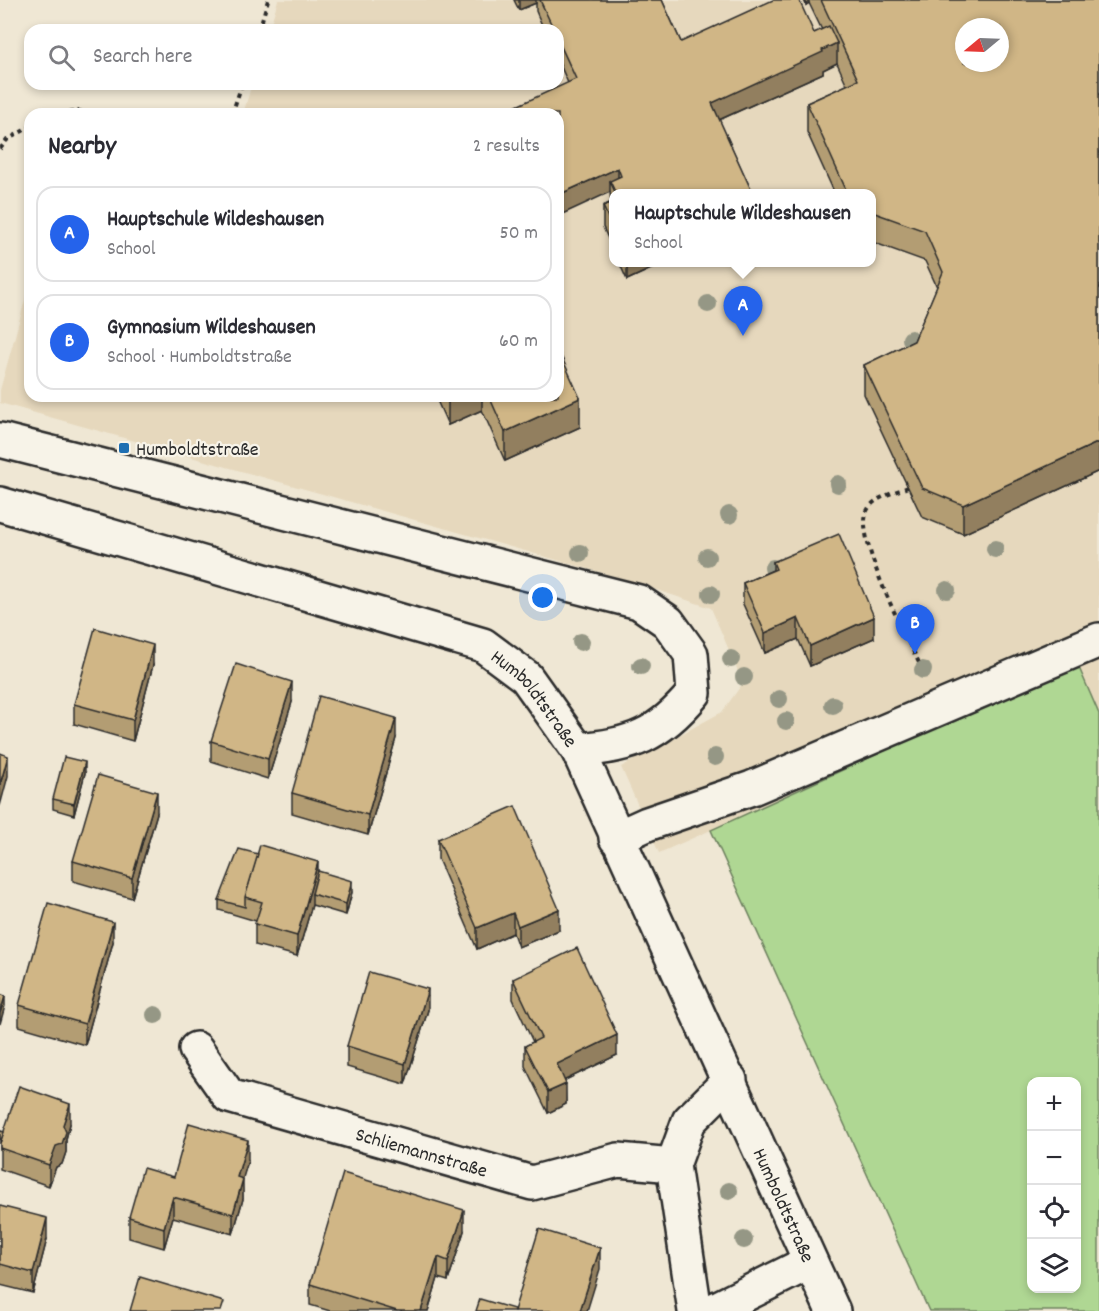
<!DOCTYPE html>
<meta charset="utf-8">
<style>
body{margin:0;font-family:Dekko,sans-serif;background:#f7f7f7;color:#2b2b33}
.controls{position:absolute;right:18px;bottom:18px;display:grid;overflow:hidden;border-radius:12px;box-shadow:0 3px 9px #0003}
.controls button{width:54px;height:54px;display:grid;place-items:center;padding:0;border:0;border-bottom:2px solid #e1e1e2;background:#fff;color:#2b2b33;font:30px sans-serif}
.compass{position:absolute;left:955px;top:18px;width:54px;height:54px;border-radius:50%;background:#fff;box-shadow:0 3px 9px #0003;rotate:251deg}
.you{position:absolute;left:543px;top:598px;width:21px;height:21px;margin:-15px;border:4px solid #fff;border-radius:50%;background:#1a73e8;box-shadow:0 0 0 9px #1a73e833}
.badge{display:grid;place-items:center;width:39px;height:39px;border-radius:50%;background:#2563eb;color:#fff;font-size:20px;font-weight:700}
.pin{position:absolute;translate:-50% -50px;filter:drop-shadow(0 2px 3px #0008)}
.pin::after{content:'';position:absolute;top:32px;width:21px;height:18px;background:inherit;clip-path:polygon(0 0,100% 0,50% 100%)}
.popup{position:absolute;left:609px;top:189px;width:267px;height:78px;box-sizing:border-box;display:grid;place-content:center;border-radius:12px;background:#fff;filter:drop-shadow(0 2px 4px #0005);font-size:20px;white-space:nowrap;color:#7c7c81}
.popup b{font-size:22px;color:#2b2b33}
.popup::after{content:'';position:absolute;left:50%;top:100%;margin-left:-12px;border:12px solid transparent;border-top-color:#fff}
.list{margin:0;padding:0;list-style:none}
h2{display:flex;justify-content:space-between;align-items:center;height:78px;margin:0;padding:0 24px;font-size:26px}
h2 small{font-size:20px;font-weight:400;color:#7c7c81}
.list li{display:grid;grid-template-columns:39px 1fr auto;gap:18px;align-items:center;box-sizing:border-box;height:96px;margin:0 12px 12px;padding:0 12px;border:2px solid #e1e1e2;border-radius:18px}
.list b{display:block;font-size:22px;white-space:nowrap}
.list p{margin:0;font-size:20px;white-space:nowrap;color:#7c7c81}
.list em{font-size:20px;font-style:normal;color:#7c7c81}
.icon{flex:none;width:33px;height:33px;fill:none;stroke:currentColor;stroke-width:2;stroke-linecap:round;stroke-linejoin:round}
.map{position:relative;flex:none;width:1099px;height:1311px;overflow:hidden}
.search{position:absolute;background:#fff;box-shadow:0 3px 9px #0003;left:24px;top:24px;width:540px;height:66px;display:flex;align-items:center;gap:15px;box-sizing:border-box;padding:0 21px;border-radius:18px;color:#7c7c81;font-size:22px}
.panel{position:absolute;background:#fff;box-shadow:0 3px 9px #0003;left:24px;top:108px;width:540px;height:294px;border-radius:18px}
.map>svg:first-child{display:block}
.built{fill:#e6d8bd;fill-rule:evenodd}
.green{fill:#afd793;stroke:#6d815f;stroke-width:1.5;fill-rule:evenodd}
.lines{fill:none;stroke-linecap:round;stroke-linejoin:round}
.minor-casing{stroke:#2b2b2b;stroke-width:38}
.path{stroke:#2b2b2b;stroke-width:4;stroke-dasharray:4.5 4.5;stroke-linecap:butt}
.minor{stroke:#f7f3e8;stroke-width:33}
.tree{fill:#959785}
.wall{fill:#b39d73;stroke:#2b2b2b;stroke-width:1.5}
.shaded-wall{fill:#927f5e;stroke:#2b2b2b;stroke-width:1.5}
.building{fill:#d0b686;stroke:#2b2b2b;stroke-width:1.5;fill-rule:evenodd}
.poi-dot{fill:#1f6fb2;stroke:#f7f3e8;stroke-width:2}
.labels{text-anchor:middle;stroke-width:4.5;stroke-linejoin:round;paint-order:stroke}
.poi-label{font-size:20px;fill:#2b2b2b;stroke:#f7f3e8;text-anchor:start}
.street-label{font-size:20px;fill:#2b2b2b;stroke:#f7f3e8}
</style>
<div class="map">
<svg width="1099" height="1311" viewBox="0 0 1099 1311">
<rect width="100%" height="100%" fill="#efe7d4"/>
<filter id="ink" filterUnits="userSpaceOnUse"><feTurbulence type="fractalNoise" baseFrequency=".0167" numOctaves="2"/><feDisplacementMap in="SourceGraphic" scale="12" xChannelSelector="R" yChannelSelector="G"/><feConvolveMatrix kernelMatrix="1 2 1 2 8 2 1 2 1" color-interpolation-filters="sRGB"/></filter>
<g filter="url(#ink)">
<path class="built" d="M 278,0 L 1099,0 L 1099,1311 L 929,1311 L 711,830 L 659,853 L 621,767 L 722,712 L 743,683 L 711,608 L 624,579 L 0,403 L 0,390 L 30,282 L 30,396 L 558,396 L 558,114 L 243,114 L 252,84 L 558,84 L 558,30 L 269,30 ZM 964,27 L 1000,27 L 1000,63 L 964,63 ZM 614,194 L 872,194 L 872,262 L 614,262 ZM 1032,1082 L 1076,1082 L 1076,1288 L 1032,1288 Z"/>
<path class="green" d="M 1077,663 L 1099,714 L 1099,1311 L 929,1311 L 711,830 ZM 1032,1082 L 1076,1082 L 1076,1288 L 1032,1288 Z"/>
<g class="lines">
<defs>
<g id="minor">
<path d="M 0,440 L 639,602 L 668,622 L 691,654 L 694,693 C 659,735 632,746 578,750"/>
<path id="s1" d="M 0,504 L 483,645 L 526,677 L 578,750 L 833,1311"/>
<polyline points="616,838 647,824 752,788 1099,640"/>
<path id="s2" d="M 196,1049 L 229,1096 L 532,1183 L 618,1160 L 673,1165"/>
<polyline points="695,1311 673,1165 689,1121 730,1080"/>
<polyline points="712,1311 810,1262"/>
</g>
</defs>
<use href="#minor" class="minor-casing"/>
<g class="path">
<polyline points="259,30 268,0"/>
<polyline points="60,114 79,111 88,114"/>
<polyline points="232,114 242,84"/>
<polyline points="0,149 7,140 30,127"/>
<path d="M 908,487 C 896,492 875,497 868,509 C 851,536 910,643 924,673"/>
</g>
<use href="#minor" class="minor"/>
</g>
<g class="tree">
<circle cx="708" cy="304" r="9"/>
<circle cx="911" cy="339" r="9"/>
<circle cx="838" cy="484" r="9"/>
<circle cx="729" cy="515" r="9"/>
<circle cx="995" cy="549" r="9"/>
<circle cx="580" cy="553" r="9"/>
<circle cx="707" cy="557" r="9"/>
<circle cx="773" cy="568" r="9"/>
<circle cx="947" cy="590" r="9"/>
<circle cx="711" cy="594" r="9"/>
<circle cx="581" cy="642" r="9"/>
<circle cx="731" cy="659" r="9"/>
<circle cx="641" cy="666" r="9"/>
<circle cx="923" cy="670" r="9"/>
<circle cx="744" cy="677" r="9"/>
<circle cx="779" cy="699" r="9"/>
<circle cx="833" cy="705" r="9"/>
<circle cx="786" cy="721" r="9"/>
<circle cx="715" cy="757" r="9"/>
<circle cx="155" cy="1015" r="9"/>
<circle cx="729" cy="1191" r="9"/>
<circle cx="744" cy="1240" r="9"/>
</g>
<g class="wall">
<polygon points="514,0 662,0 681,42 814,33 822,30 809,3 806,5 804,0 1099,0 1099,471 963,534 922,517 864,394 864,365 914,341 937,287 925,261 872,242 872,194 835,194 807,132 807,103 847,85 837,63 823,70 823,73 719,120 753,194 614,194 614,252 603,227 603,206 611,203 610,192 568,83 558,60 558,30 544,30 536,11 536,3 519,10"/>
<polygon points="619,262 666,262 627,280"/>
<polygon points="435,396 558,396 580,427 505,461 482,410 448,425"/>
<polygon points="773,562 874,638 810,666 798,639 765,653 743,604 743,583 773,570"/>
<polygon points="153,665 133,741 74,724 74,704"/>
<polygon points="292,702 268,779 211,761 211,741"/>
<polygon points="396,738 368,835 292,813 292,793"/>
<polygon points="85,773 74,815 53,809 53,799"/>
<polygon points="157,813 132,898 73,881 73,861"/>
<polygon points="438,839 559,930 518,947 513,933 477,949 438,859"/>
<polygon points="318,871 352,892 346,915 312,905 297,956 255,945 255,924 256,921 219,910 219,900"/>
<polygon points="113,942 85,1045 19,1026 19,1005"/>
<polygon points="513,979 617,1055 565,1080 566,1104 548,1113 525,1066 525,1046 533,1042 513,999"/>
<polygon points="428,1010 405,1084 347,1067 347,1046"/>
<polygon points="70,1124 66,1139 66,1152 62,1164 56,1167 49,1186 0,1169 0,1131 4,1132"/>
<polygon points="248,1161 242,1179 243,1199 233,1234 173,1217 164,1248 129,1238 129,1217 174,1177"/>
<polygon points="0,1206 47,1239 33,1293 0,1285"/>
<polygon points="464,1231 448,1281 438,1278 428,1311 330,1311 310,1305 310,1284"/>
</g>
<g class="shaded-wall">
<polygon points="519,0 536,0 536,3 519,10"/>
<polygon points="806,0 809,0 809,3 806,5"/>
<polygon points="837,43 837,63 823,70 823,73 712,123 712,103"/>
<polygon points="618,168 618,189 610,181 610,192 558,216 558,195"/>
<polygon points="627,262 666,262 627,280"/>
<polygon points="448,396 482,396 482,410 448,425"/>
<polygon points="580,398 580,427 505,461 505,432"/>
<polygon points="1099,442 1099,471 963,534 963,505"/>
<polygon points="874,617 874,638 810,666 810,646"/>
<polygon points="798,618 798,639 765,653 765,633"/>
<polygon points="153,645 153,665 133,741 133,720"/>
<polygon points="292,682 292,702 268,779 268,759"/>
<polygon points="396,718 396,738 368,835 368,815"/>
<polygon points="8,756 8,776 0,806 0,785"/>
<polygon points="85,762 85,773 74,815 74,804"/>
<polygon points="157,792 157,813 132,898 132,878"/>
<polygon points="318,862 318,882 312,894 312,905 297,956 297,936"/>
<polygon points="352,881 352,892 346,915 346,904"/>
<polygon points="559,909 559,930 518,947 518,926"/>
<polygon points="513,913 513,933 477,949 477,928"/>
<polygon points="113,922 113,942 85,1045 85,1024"/>
<polygon points="428,989 428,1010 405,1084 405,1064"/>
<polygon points="5,996 5,1006 0,1024 0,1013"/>
<polygon points="617,1035 617,1055 557,1084 557,1064"/>
<polygon points="566,1084 566,1104 548,1113 548,1092"/>
<polygon points="70,1104 70,1124 66,1139 66,1152 62,1164 56,1167 49,1186 49,1165"/>
<polygon points="248,1140 248,1161 237,1198 237,1177"/>
<polygon points="243,1179 243,1199 233,1234 233,1214"/>
<polygon points="173,1197 173,1217 164,1248 164,1228"/>
<polygon points="464,1210 464,1231 448,1281 448,1261"/>
<polygon points="47,1218 47,1239 33,1293 33,1273"/>
<polygon points="600,1248 600,1269 587,1311 580,1311"/>
<polygon points="438,1257 438,1278 428,1311 421,1311"/>
</g>
<g class="building">
<polygon points="540,0 662,0 681,42 773,0 799,0 814,33 829,26 837,43 822,50 823,52 712,103 753,194 616,194 610,181 621,176 618,168 558,195 558,114 499,114 576,79 558,40 558,30 554,30"/>
<path d="M 821,0 L 1099,0 L 1099,442 L 963,505 L 922,488 L 864,365 L 914,341 L 943,272 L 925,231 L 872,212 L 872,194 L 848,194 L 807,103 L 858,80 ZM 964,27 L 1000,27 L 1000,63 L 964,63 Z"/>
<polygon points="614,201 614,231 603,206"/>
<polygon points="558,349 580,398 505,432 489,396 558,396"/>
<polygon points="839,534 874,617 810,646 798,618 765,633 743,583 776,569 773,562"/>
<polygon points="95,628 153,645 133,720 74,704"/>
<polygon points="236,664 292,682 268,759 211,741"/>
<polygon points="319,696 396,718 368,815 292,793"/>
<polygon points="0,753 8,756 0,785"/>
<polygon points="64,757 85,762 74,804 53,799"/>
<polygon points="98,775 157,792 132,878 73,861"/>
<polygon points="515,806 559,909 518,926 513,913 477,928 438,839"/>
<polygon points="260,845 318,862 297,936 255,924 262,902 245,897"/>
<polygon points="239,849 258,854 245,897 245,907 219,900"/>
<polygon points="318,871 352,881 346,904 312,894"/>
<polygon points="48,903 113,922 85,1024 19,1005"/>
<polygon points="577,948 617,1035 557,1064 566,1084 548,1092 525,1046 541,1038 513,979"/>
<polygon points="369,972 428,989 405,1064 347,1046"/>
<polygon points="0,994 5,996 0,1013"/>
<polygon points="19,1086 70,1104 63,1125 66,1132 62,1144 56,1146 49,1165 0,1148 0,1143"/>
<polygon points="189,1123 248,1140 237,1177 243,1179 233,1214 173,1197 164,1228 129,1217 143,1168 174,1177"/>
<polygon points="0,1131 4,1132 0,1143"/>
<polygon points="343,1173 464,1210 448,1261 438,1257 421,1311 397,1311 310,1284"/>
<polygon points="0,1206 47,1218 33,1273 0,1264"/>
<polygon points="539,1229 600,1248 580,1311 514,1311"/>
<polygon points="140,1277 224,1302 221,1311 130,1311"/>
<polygon points="480,1299 514,1309 514,1311 476,1311"/>
</g>
</g>
<rect class="poi-dot" x="118" y="442" width="12" height="12" rx="3"/>
<g class="labels">
<g class="poi-label">
<text x="136" y="455">Humboldtstraße</text>
</g>
<g class="street-label">
<text dy="7" stroke="none"><textPath href="#s1" startOffset="578">Humboldtstraße</textPath></text>
<text dy="7" stroke="none"><textPath href="#s2" startOffset="258">Schliemannstraße</textPath></text>
<text dy="7" stroke="none"><textPath href="#s1" startOffset="1146">Humboldtstraße</textPath></text>
</g>
</g>
</svg>
<div class="controls">
<button>+</button>
<button>−</button>
<button><svg class="icon" aria-label="locate" viewBox="0 0 24 24"><circle cx="12" cy="12" r="6"/><path d="M12 2v4M12 18v4M2 12h4M18 12h4"/></svg></button>
<button><svg class="icon" aria-label="layers" viewBox="0 0 24 24"><path d="M12 4l9 5-9 5-9-5zM3 14l9 5 9-5"/></svg></button>
</div>
<svg class="compass" viewBox="-18 -18 36 36"><path d="M0-13l5 13h-10z" fill="#e53935"/><path d="M0 13l5-13h-10z" fill="#7c7c81"/></svg>
<div class="you"></div>
<div class="pin badge" style="left:743px;top:336px">A</div>
<div class="popup"><b>Hauptschule Wildeshausen</b>School</div>
<div class="pin badge" style="left:915px;top:654px">B</div>
<div class="search"><svg class="icon" aria-label="search" viewBox="0 0 24 24"><circle cx="10" cy="10" r="6"/><path d="M15 15l6 6"/></svg>Search here</div>
<section class="panel">
<h2>Nearby<small>2 results</small></h2>
<ul class="list">
<li><span class="badge">A</span><div><b>Hauptschule Wildeshausen</b><p>School</p></div><em>50 m</em></li>
<li><span class="badge">B</span><div><b>Gymnasium Wildeshausen</b><p>School · Humboldtstraße</p></div><em>60 m</em></li>
</ul>
</section>
</div>
